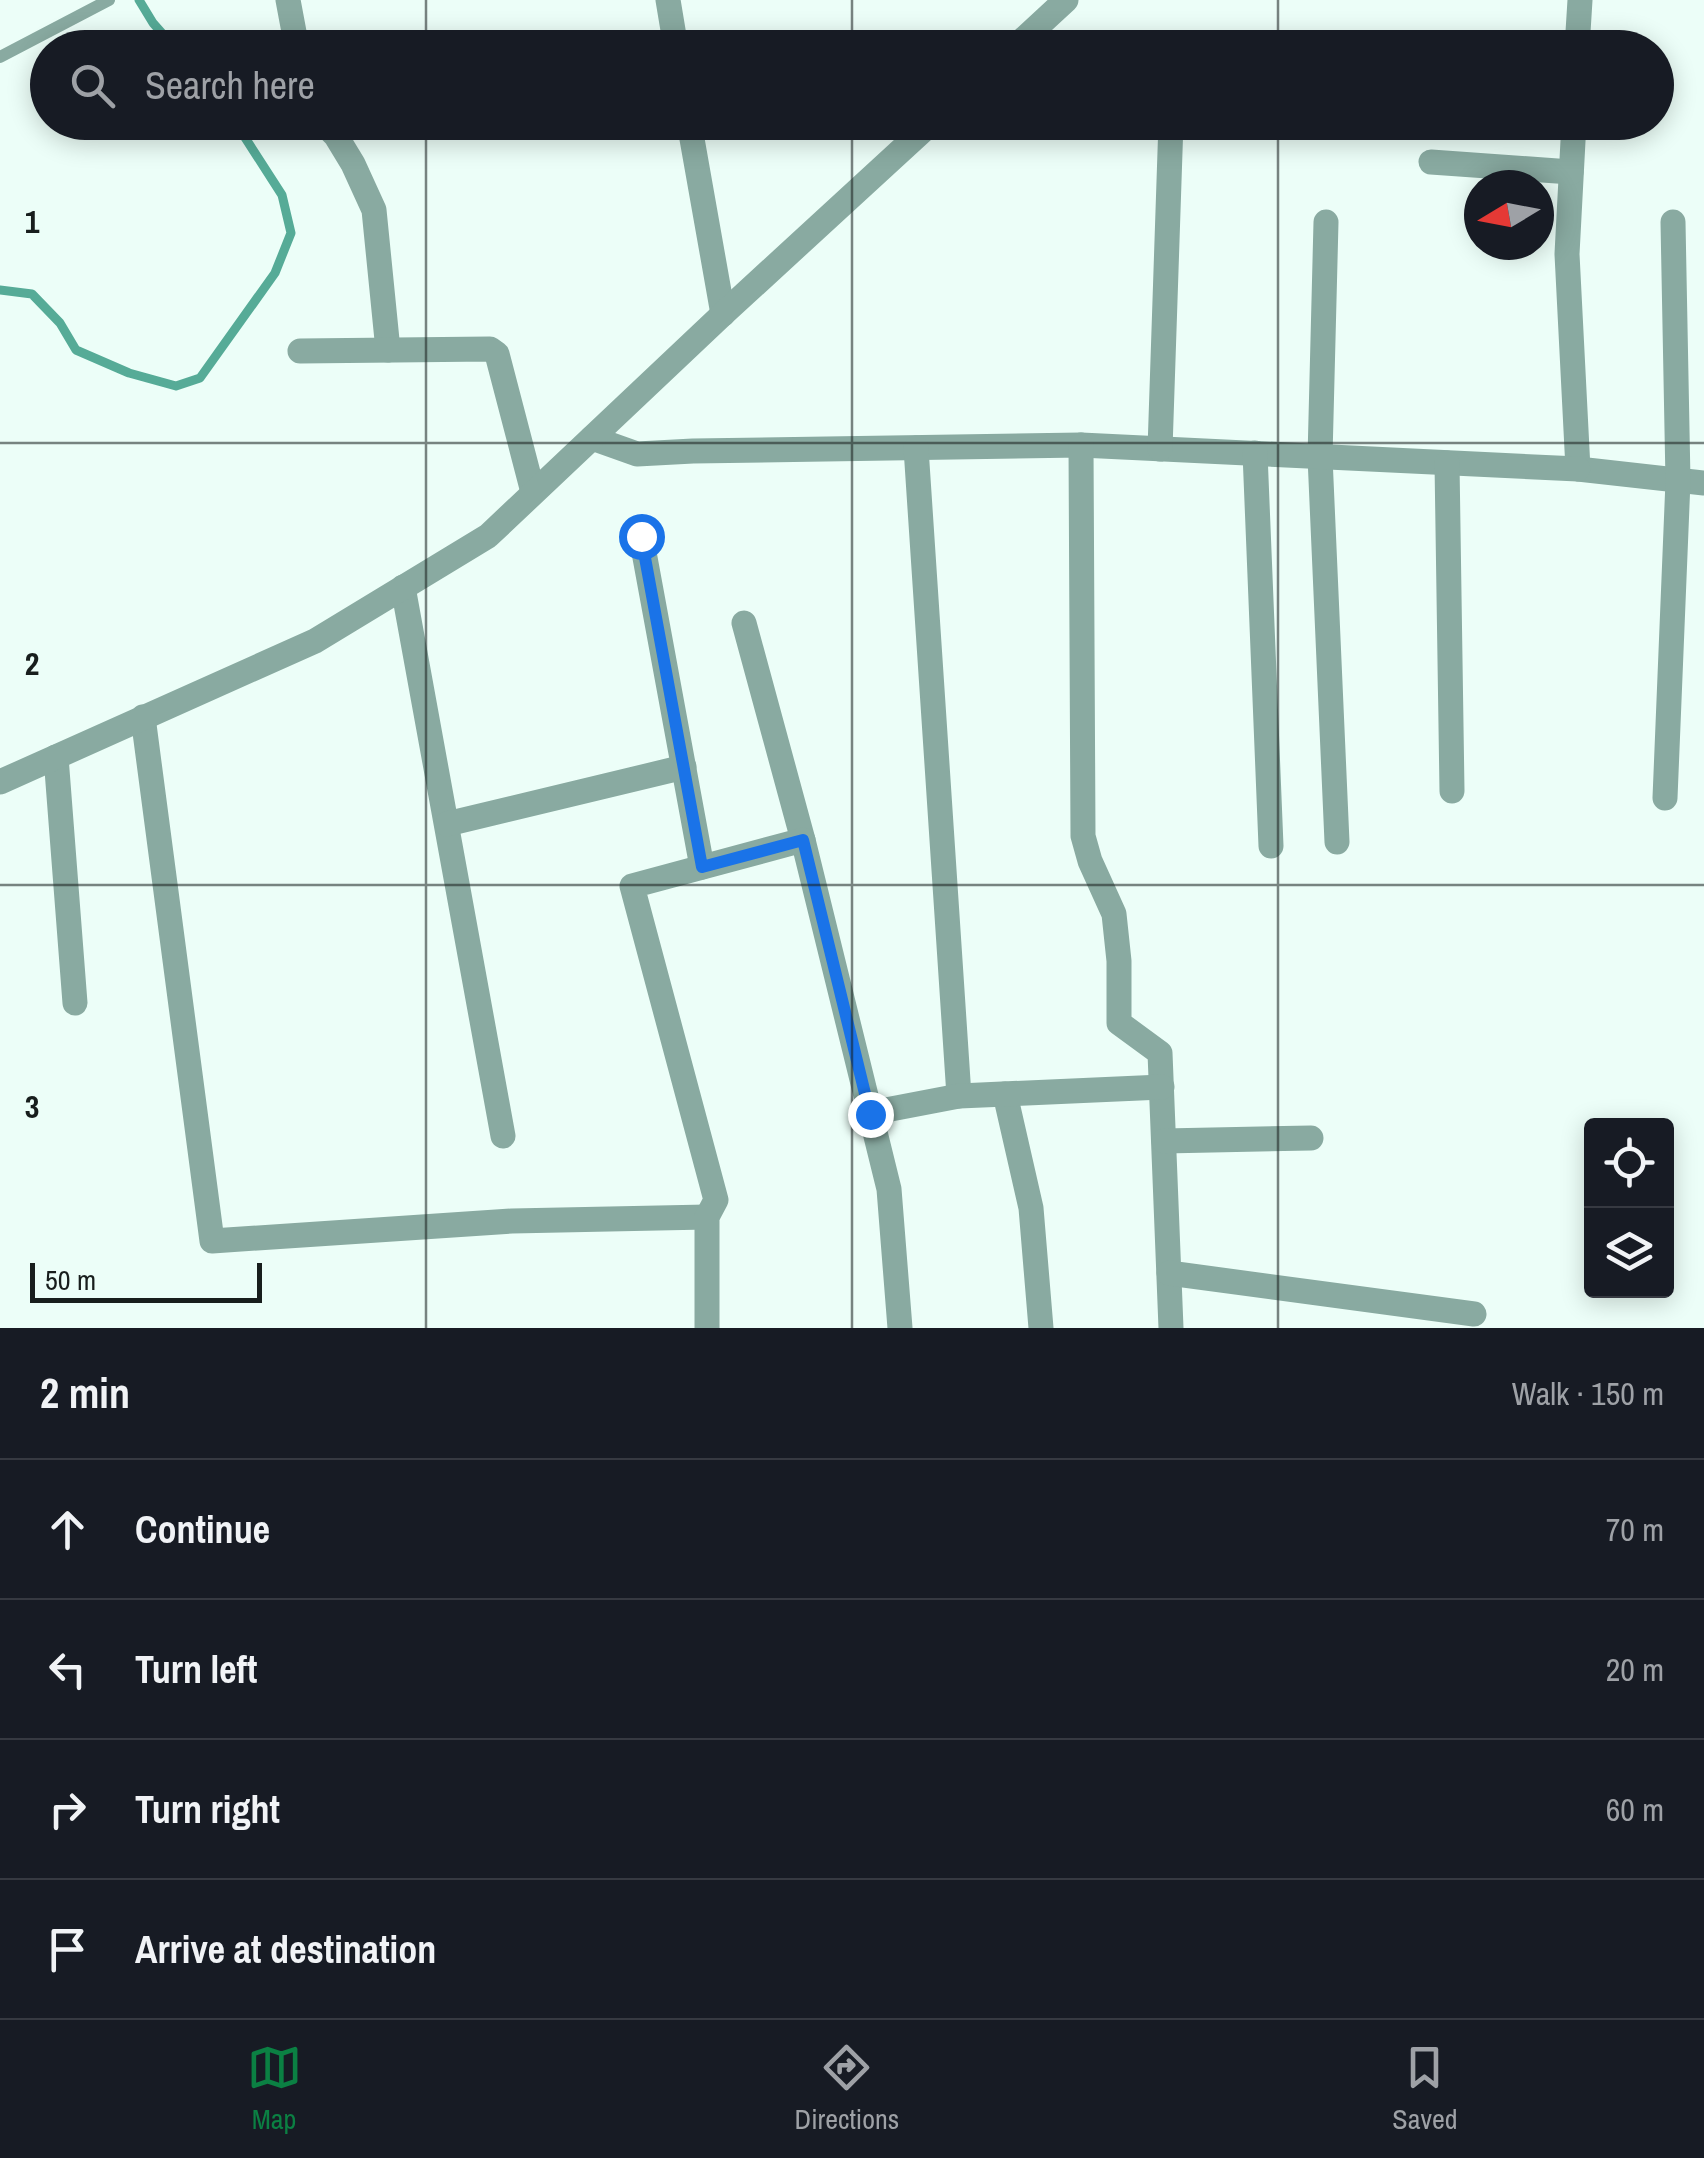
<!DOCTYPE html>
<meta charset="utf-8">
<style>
body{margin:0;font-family:"Archivo Narrow",sans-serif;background:#20242c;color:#f1f3f6}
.controls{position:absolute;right:30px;bottom:30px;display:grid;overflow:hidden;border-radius:10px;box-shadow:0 5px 25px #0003}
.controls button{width:90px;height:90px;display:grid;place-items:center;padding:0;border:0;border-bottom:2px solid #363941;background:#171b24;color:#f1f3f6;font:50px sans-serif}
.compass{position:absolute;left:1464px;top:170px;width:90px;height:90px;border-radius:50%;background:#171b24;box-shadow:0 5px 25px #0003;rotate:260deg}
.scale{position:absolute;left:30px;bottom:25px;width:232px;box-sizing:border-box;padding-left:10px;border:5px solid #181e1d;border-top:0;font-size:28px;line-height:35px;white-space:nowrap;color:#181e1d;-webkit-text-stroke:8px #ecfef8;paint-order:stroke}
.stop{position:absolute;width:30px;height:30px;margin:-22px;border:8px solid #1a73e8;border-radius:50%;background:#fff}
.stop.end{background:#1a73e8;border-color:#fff;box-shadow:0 2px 10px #0008}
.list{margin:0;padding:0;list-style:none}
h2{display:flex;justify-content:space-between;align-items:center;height:130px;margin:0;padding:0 40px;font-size:42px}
h2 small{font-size:32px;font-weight:400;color:#9ea1a6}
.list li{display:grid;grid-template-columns:65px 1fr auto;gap:30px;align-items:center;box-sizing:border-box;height:140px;padding:0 40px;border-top:2px solid #363941}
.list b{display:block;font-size:38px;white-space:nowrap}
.list em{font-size:32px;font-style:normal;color:#9ea1a6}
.icon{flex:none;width:55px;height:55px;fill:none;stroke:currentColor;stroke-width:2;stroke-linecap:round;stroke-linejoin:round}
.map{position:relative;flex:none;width:1704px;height:1328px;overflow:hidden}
.search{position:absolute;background:#171b24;box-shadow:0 5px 25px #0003;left:30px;right:30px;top:30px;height:110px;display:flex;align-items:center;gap:25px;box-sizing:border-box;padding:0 35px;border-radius:55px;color:#9ea1a6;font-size:38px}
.sheet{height:690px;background:#171b24}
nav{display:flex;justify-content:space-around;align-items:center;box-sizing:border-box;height:140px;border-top:2px solid #363941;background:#171b24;font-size:28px;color:#9ea1a6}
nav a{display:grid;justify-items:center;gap:5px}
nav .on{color:#0b8043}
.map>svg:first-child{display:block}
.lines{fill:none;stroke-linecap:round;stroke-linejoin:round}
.stream{stroke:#56ab97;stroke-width:9}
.lane{stroke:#89aaa1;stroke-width:12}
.street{stroke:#89aaa1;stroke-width:25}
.route{stroke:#1a73e8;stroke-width:12}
.grid{fill:none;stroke:#181e1d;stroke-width:2.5;stroke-opacity:0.55}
.grid-label{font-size:32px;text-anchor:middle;font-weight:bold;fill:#181e1d;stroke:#ecfef8;stroke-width:8;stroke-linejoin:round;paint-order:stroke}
</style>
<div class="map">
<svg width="1704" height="1328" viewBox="0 0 1704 1328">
<rect width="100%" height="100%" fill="#ecfef8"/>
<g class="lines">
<g class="stream">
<polyline points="139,0 153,23 175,48"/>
<polyline points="0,290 32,294 60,323 76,350 129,373 176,386 200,378 275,273 291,233 282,195 235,122"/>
</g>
<polyline class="lane" points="0,57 109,0"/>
<g class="street">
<polyline points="288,0 297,48"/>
<polyline points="668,0 676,48"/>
<polyline points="1014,48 1066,0"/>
<polyline points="1577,48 1580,0"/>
<polyline points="322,122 336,136 353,164 374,210 388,350"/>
<polyline points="689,122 723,314"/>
<polyline points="1574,122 1567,254 1578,469 1704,483"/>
<polyline points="1431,162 1571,172"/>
<polyline points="1326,222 1320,457 1337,842"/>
<polyline points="300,351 490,349 497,354 533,492"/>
<polyline points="592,438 637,454 693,451 1081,445 1578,469"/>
<polyline points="1081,445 1083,836 1090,861 1114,914 1119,961 1119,1023 1160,1053 1171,1328"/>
<polyline points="916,448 959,1096"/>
<polyline points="1160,449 1171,122"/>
<polyline points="1255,453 1271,846"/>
<polyline points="1447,463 1452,791"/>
<polyline points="641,536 702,867"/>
<polyline points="403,587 503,1136"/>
<polyline points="744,623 803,840 889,1189 900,1328"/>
<polyline points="143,717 212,1241 512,1221 707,1217"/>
<polyline points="56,757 75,1003"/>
<polyline points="0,782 315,641 488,536 723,314 932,122"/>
<polyline points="1665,798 1678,481 1673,222"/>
<polyline points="447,824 684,767"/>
<polyline points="1005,1094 1031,1208 1041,1328"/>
<polyline points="870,1113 959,1096 1162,1087"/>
<polyline points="1164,1141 1311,1138"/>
<polyline points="1169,1273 1474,1314"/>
<polyline points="707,1328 707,1217 716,1200 632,886 803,840"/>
</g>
</g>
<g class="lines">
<polyline class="route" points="641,536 702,867 803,840 870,1114"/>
</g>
<path class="grid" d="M 426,0 L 426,48M 852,0 L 852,48M 1278,0 L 1278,48M 426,122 L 426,1328M 852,122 L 852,1328M 1278,122 L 1278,1328M 0,443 L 1704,443M 0,885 L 1704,885"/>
<g class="grid-label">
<text x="32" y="233">1</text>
<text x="32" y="675">2</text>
<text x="32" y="1118">3</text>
</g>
</svg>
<div class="controls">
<button><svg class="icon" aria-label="locate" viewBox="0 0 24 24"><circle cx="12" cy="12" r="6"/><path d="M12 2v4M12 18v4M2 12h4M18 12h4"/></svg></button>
<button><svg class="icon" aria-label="layers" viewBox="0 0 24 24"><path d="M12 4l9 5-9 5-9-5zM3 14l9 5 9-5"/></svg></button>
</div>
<svg class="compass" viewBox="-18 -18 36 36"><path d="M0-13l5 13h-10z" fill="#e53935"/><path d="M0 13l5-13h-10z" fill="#9ea1a6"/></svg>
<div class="scale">50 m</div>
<div class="stop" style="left:641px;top:536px"></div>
<div class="stop end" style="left:870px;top:1114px"></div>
<div class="search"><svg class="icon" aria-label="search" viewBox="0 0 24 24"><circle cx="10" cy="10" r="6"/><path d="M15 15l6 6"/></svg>Search here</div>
</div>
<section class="sheet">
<h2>2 min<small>Walk · 150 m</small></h2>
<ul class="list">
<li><svg class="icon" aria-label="ahead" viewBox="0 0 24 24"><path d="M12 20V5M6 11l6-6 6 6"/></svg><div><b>Continue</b></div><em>70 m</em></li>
<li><svg class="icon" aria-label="left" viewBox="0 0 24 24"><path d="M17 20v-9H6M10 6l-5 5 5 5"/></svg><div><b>Turn left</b></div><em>20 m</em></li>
<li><svg class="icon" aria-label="right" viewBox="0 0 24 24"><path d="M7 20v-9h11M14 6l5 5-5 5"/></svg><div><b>Turn right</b></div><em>60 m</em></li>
<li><svg class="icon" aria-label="arrive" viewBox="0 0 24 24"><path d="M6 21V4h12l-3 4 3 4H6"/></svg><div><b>Arrive at destination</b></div></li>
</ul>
</section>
<nav>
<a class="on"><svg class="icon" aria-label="map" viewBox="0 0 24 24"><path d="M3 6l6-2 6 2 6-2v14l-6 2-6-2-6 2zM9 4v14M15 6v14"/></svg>Map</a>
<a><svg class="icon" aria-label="directions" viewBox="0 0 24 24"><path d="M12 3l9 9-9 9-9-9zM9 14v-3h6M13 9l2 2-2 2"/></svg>Directions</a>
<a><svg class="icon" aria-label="saved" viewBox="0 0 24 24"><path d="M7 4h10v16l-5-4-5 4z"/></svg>Saved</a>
</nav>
